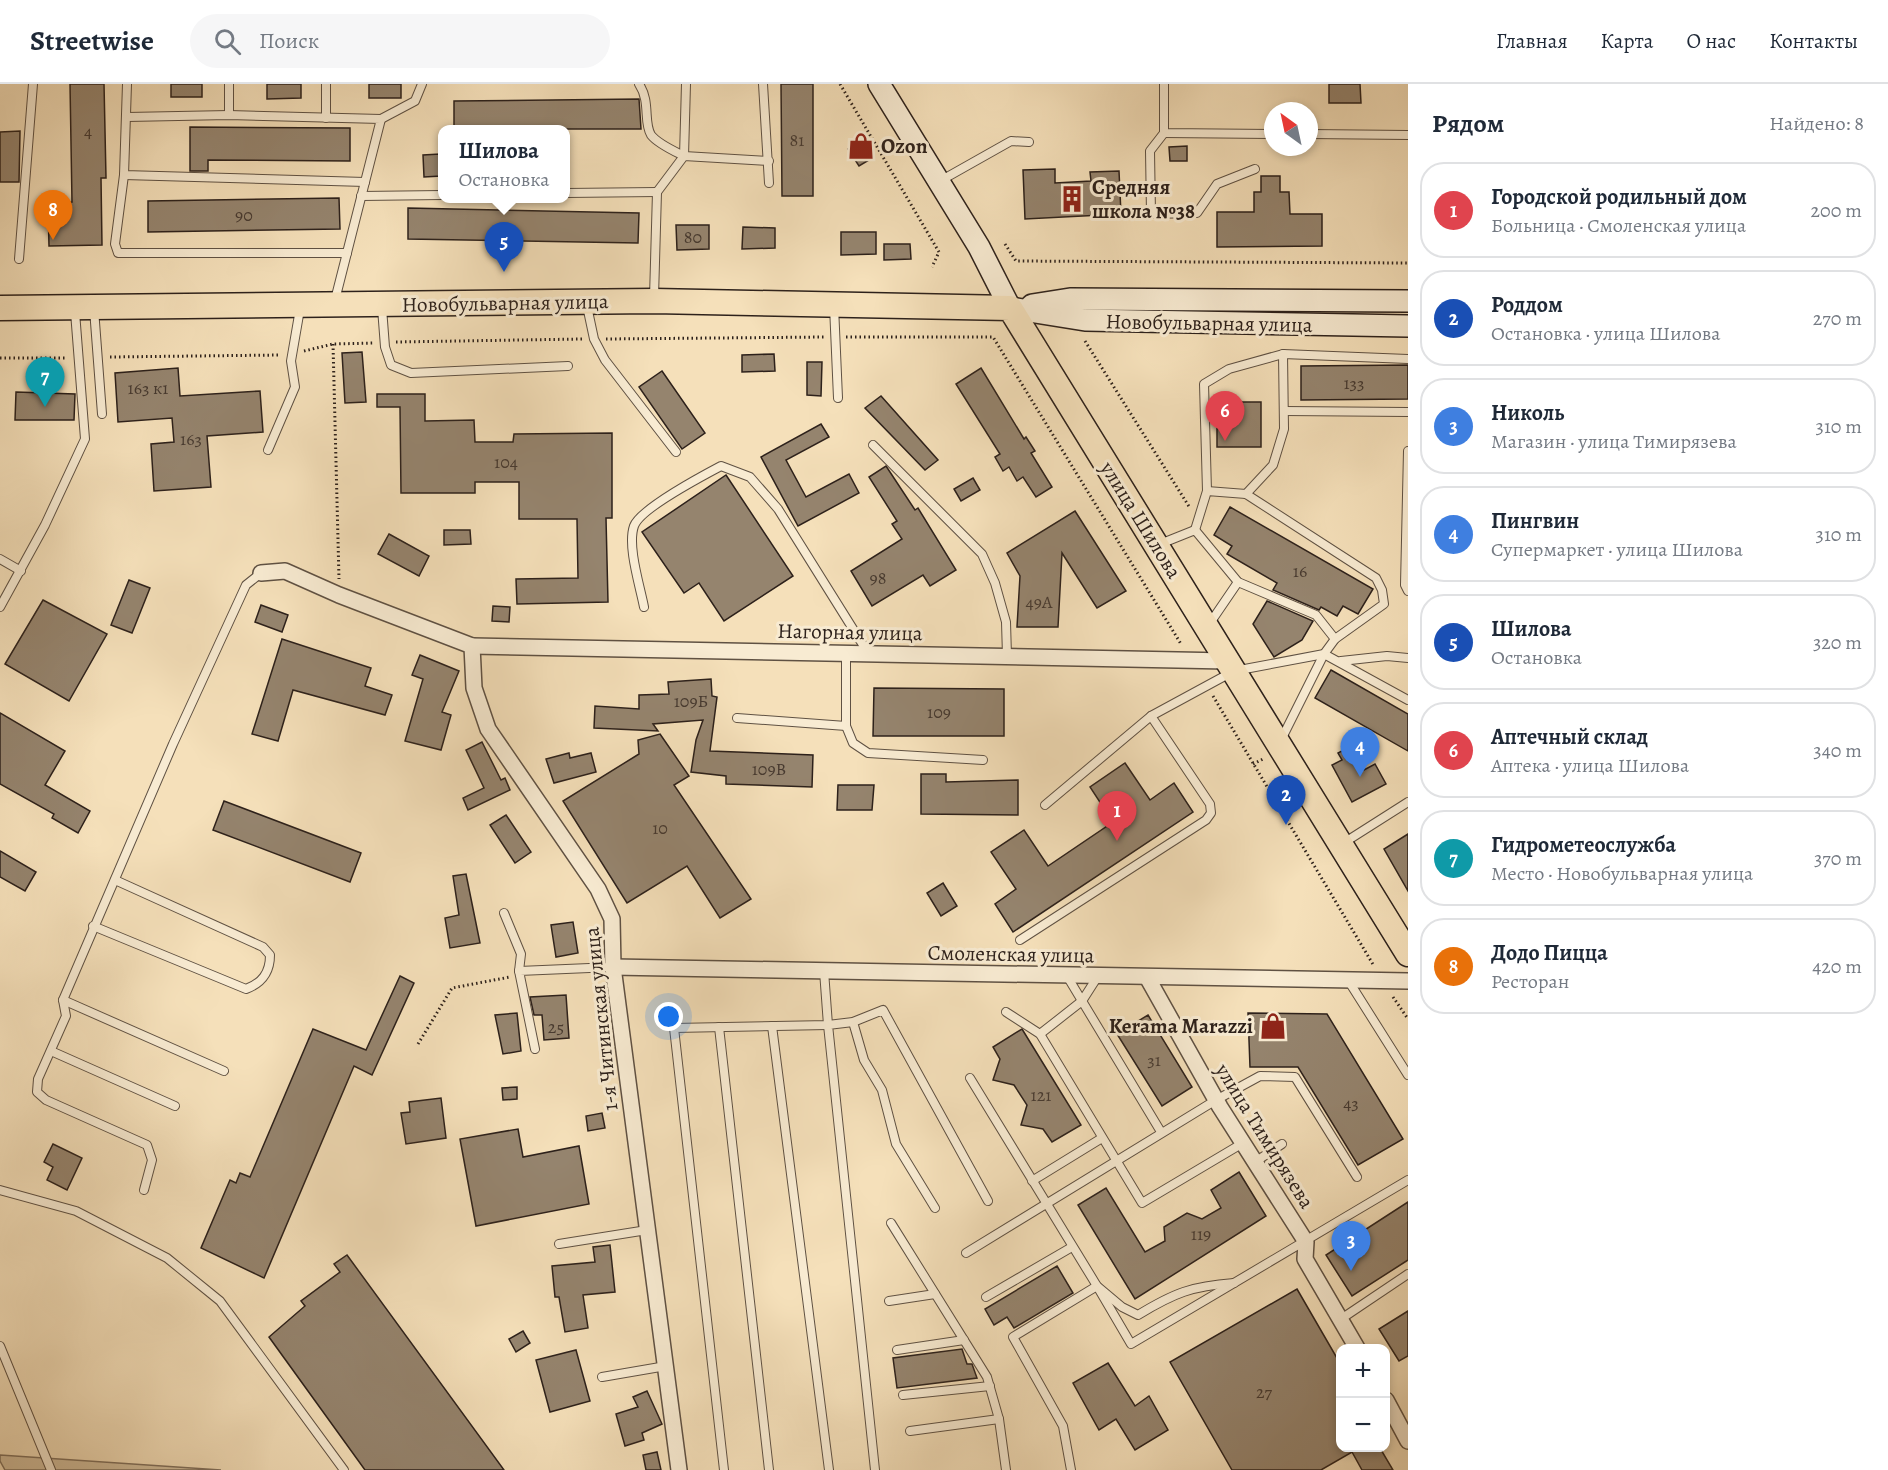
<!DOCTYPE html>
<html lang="ru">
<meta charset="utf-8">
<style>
body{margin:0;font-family:Alegreya,serif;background:#f6f6f7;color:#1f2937}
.controls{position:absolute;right:18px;bottom:18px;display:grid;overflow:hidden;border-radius:12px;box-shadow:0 3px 9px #0003}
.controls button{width:54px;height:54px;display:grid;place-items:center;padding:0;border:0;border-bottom:2px solid #e0e1e3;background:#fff;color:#1f2937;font:30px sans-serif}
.compass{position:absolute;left:1264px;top:18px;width:54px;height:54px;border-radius:50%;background:#fff;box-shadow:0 3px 9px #0003;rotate:327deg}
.you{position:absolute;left:669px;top:933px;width:21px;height:21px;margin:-15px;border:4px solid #fff;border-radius:50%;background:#1a73e8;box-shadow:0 0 0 9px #1a73e833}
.badge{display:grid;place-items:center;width:39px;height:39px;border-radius:50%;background:#b45309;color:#fff;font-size:20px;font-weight:700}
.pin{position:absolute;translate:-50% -50px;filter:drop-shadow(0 2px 3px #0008)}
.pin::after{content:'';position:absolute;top:32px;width:21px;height:18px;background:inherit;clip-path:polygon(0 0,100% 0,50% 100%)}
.popup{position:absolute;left:438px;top:41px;width:132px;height:78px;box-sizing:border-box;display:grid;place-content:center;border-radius:12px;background:#fff;filter:drop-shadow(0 2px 4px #0005);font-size:20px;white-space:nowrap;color:#747a83}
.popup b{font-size:22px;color:#1f2937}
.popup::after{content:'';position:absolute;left:50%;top:100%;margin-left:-12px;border:12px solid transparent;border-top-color:#fff}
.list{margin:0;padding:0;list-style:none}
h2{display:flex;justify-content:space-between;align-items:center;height:78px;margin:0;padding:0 24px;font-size:26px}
h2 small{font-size:20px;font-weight:400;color:#747a83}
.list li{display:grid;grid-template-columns:39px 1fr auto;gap:18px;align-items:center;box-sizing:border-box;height:96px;margin:0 12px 12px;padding:0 12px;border:2px solid #e0e1e3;border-radius:24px}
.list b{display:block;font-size:22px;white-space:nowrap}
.list p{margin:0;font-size:20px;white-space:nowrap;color:#747a83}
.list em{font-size:20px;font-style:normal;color:#747a83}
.icon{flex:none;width:33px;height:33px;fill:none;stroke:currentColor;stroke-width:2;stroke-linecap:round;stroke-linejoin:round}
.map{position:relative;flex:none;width:1408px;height:1386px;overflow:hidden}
header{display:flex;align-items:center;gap:36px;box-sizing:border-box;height:84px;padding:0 30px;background:#fff;border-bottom:2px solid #e0e1e3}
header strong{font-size:28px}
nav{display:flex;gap:33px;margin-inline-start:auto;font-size:21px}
.search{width:420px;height:54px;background:#f6f6f7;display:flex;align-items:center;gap:15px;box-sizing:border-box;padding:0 21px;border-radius:33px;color:#747a83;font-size:22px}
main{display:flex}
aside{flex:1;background:#fff}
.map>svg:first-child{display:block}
.green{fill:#d3c09f;stroke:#80705d;stroke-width:1.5}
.building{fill:#95846e;stroke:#2d211b;stroke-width:1.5}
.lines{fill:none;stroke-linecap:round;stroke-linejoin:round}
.lane-casing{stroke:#5f5143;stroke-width:10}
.street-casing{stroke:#5f5143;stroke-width:18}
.secondary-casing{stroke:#2d211b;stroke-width:24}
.primary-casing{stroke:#2d211b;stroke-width:27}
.path{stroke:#2d211b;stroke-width:3;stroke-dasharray:1.5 3;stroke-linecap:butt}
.lane{stroke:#f8ebd2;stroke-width:8}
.street{stroke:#f8ebd2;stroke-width:15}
.secondary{stroke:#f8ebd2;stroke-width:21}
.primary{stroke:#f5e0ba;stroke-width:24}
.labels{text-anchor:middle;stroke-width:6;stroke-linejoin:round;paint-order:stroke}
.number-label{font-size:18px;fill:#473a30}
.poi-label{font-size:21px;font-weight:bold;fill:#2d211b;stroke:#f8ebd2;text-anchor:start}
.street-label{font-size:21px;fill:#2d211b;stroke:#f8ebd2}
</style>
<header>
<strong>Streetwise</strong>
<div class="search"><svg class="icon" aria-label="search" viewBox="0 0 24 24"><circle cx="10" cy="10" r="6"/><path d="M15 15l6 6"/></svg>Поиск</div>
<nav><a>Главная</a><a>Карта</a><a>О нас</a><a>Контакты</a></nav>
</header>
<main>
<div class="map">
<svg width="1408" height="1386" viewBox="0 0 1408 1386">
<rect width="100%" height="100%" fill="#f5e0ba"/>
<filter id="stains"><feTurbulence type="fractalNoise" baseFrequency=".00333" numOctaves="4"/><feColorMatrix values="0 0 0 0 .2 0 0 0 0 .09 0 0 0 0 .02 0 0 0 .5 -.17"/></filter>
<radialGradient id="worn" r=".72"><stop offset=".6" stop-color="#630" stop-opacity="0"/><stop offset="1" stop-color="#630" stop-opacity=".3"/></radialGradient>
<polygon class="green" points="0,1371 221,1386 5,1386 0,1377"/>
<g class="building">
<polygon points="70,0 104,0 106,94 101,94 102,161 49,162 48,119 72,118"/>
<rect x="171" y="0" width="31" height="13"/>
<polygon points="267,0 301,0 301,14 267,15"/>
<rect x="369" y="0" width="32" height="14"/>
<polygon points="781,0 813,0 813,112 782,112"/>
<polygon points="1329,0 1360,0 1361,19 1329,19"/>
<polygon points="639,15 641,45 454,45 454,17"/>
<polygon points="190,43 350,44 350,77 208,76 208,87 190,87"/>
<polygon points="20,47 19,98 0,98 0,48"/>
<polygon points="863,56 874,73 859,82 848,65"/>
<polygon points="1187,62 1187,77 1170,77 1169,63"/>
<polygon points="440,70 441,92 424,93 423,71"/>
<polygon points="1055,85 1055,99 1091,97 1090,88 1119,87 1121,130 1025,135 1023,86"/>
<polygon points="1261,92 1280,92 1280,108 1289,108 1290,130 1322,130 1322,162 1217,163 1217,128 1254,128 1254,108 1261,108"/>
<polygon points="339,114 340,145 148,148 148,117"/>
<polygon points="408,124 639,129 638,159 408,155"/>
<polygon points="676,141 709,141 709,165 677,166"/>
<polygon points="743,143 775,144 775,164 742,165"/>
<polygon points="841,148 876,148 876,170 841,171"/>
<polygon points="884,160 910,160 911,175 884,176"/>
<polygon points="362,268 366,318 345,319 342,269"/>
<polygon points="774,270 775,287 742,288 742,271"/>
<polygon points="807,278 822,278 821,312 807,311"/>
<polygon points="1408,281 1408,315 1301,316 1301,282"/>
<polygon points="178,284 180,312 260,307 263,348 207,352 211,403 154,407 151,360 174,358 172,334 118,338 115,289"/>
<polygon points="981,284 1024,355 1026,353 1035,367 1031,369 1052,403 1036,413 1023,393 1017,397 1009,383 1003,387 995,373 1000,370 956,300"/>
<polygon points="662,287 705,349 682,365 639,303"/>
<polygon points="16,308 75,310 74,336 15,336"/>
<polygon points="377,310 425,310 425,337 474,336 475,358 513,358 514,350 612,349 612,434 606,434 608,518 517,520 516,495 578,494 577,435 519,435 519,398 475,398 475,409 401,409 400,323 377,323"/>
<polygon points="881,312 938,376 925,386 865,324"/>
<rect x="1217" y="318" width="44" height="45"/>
<polygon points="821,340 829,353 786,376 806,413 849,390 859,409 798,442 761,373"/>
<polygon points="886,382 915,426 918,424 956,486 930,502 923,491 872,522 851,487 902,455 892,440 897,437 869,393"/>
<polygon points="726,391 793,492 724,537 699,499 684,509 642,448"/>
<polygon points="973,394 980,406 961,417 954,405"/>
<polygon points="1230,423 1373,505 1358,530 1343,522 1337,532 1321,523 1319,526 1273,506 1277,499 1227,470 1232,462 1214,451"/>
<polygon points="1075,427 1126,507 1097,524 1062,469 1058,543 1017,543 1020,492 1007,469"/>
<polygon points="444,446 470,446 471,460 444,461"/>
<polygon points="389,450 429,472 419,492 378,470"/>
<polygon points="129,496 150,504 132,549 111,541"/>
<polygon points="43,516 107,550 69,617 5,580"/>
<polygon points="1267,517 1313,537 1302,556 1274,573 1253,540"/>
<polygon points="261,521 288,531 282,548 255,538"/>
<polygon points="493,522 510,523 509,538 492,537"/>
<polygon points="282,555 371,584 365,602 392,611 385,631 293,606 278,657 252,650"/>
<polygon points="420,571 459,587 442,628 451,631 441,666 405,657 423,595 412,591"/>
<polygon points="1331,586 1408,630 1408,667 1315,614"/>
<polygon points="711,595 712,612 717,613 710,667 813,671 812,703 726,700 726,692 691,688 696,656 703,636 653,640 658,647 594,644 595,622 639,625 639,611 669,610 668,598"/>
<polygon points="874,604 1004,605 1004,652 873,652"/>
<polygon points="0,629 65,667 45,701 90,727 78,749 52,734 54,730 0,700"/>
<polygon points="660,650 689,692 674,701 751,815 720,834 687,782 627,819 563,717 639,670 638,656"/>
<polygon points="482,658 501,696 505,694 510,706 468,726 463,714 484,704 466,666"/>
<polygon points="1351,662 1364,686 1375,680 1386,700 1352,718 1332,681 1342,676 1338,669"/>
<polygon points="569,669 570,674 591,669 596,688 554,699 546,675"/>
<polygon points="1125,679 1150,716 1174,699 1193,728 1013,848 995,820 1016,805 991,768 1024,746 1048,782 1113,738 1090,703"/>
<polygon points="921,690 946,690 946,698 1018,696 1018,731 921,730"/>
<polygon points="838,701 874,701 872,726 837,726"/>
<polygon points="224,717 361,769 350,798 213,746"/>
<polygon points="506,731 531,768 515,779 490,741"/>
<polygon points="1408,750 1408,807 1384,765"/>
<polygon points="0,767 36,788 25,807 0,793"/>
<polygon points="466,790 480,859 450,864 445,834 459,831 453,792"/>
<polygon points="943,799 957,822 941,832 927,809"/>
<polygon points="573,838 578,869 556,873 551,841"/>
<polygon points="400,892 414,899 372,991 354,982 264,1194 201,1164 230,1096 236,1099 240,1089 250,1093 313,945 366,966"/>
<polygon points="566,911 569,954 544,956 542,931 534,931 530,913"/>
<polygon points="517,929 521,967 503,970 495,931"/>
<polygon points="1248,929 1327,930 1403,1055 1358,1081 1298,983 1250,983"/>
<polygon points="1148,931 1192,1003 1162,1022 1117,950"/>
<polygon points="1022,945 1081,1041 1052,1058 1043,1045 1021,1041 1027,1021 1014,1001 993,996 1000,975 993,963"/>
<polygon points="517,1003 517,1015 503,1016 502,1004"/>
<polygon points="441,1014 446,1054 406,1060 401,1029 410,1028 409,1018"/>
<polygon points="602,1029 605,1044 588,1047 586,1032"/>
<polygon points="518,1045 523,1073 579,1062 589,1120 476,1142 460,1055"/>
<polygon points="53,1060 82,1074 67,1106 47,1096 53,1083 44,1078"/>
<polygon points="1239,1088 1266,1132 1135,1215 1078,1121 1106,1104 1145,1168 1165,1157 1164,1143 1187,1129 1202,1135 1221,1124 1211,1106"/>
<polygon points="1408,1118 1408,1176 1352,1212 1326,1171"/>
<polygon points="610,1161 615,1208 583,1211 588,1244 565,1248 559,1213 555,1213 552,1182 595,1178 593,1163"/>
<polygon points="347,1171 504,1386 365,1386 269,1253 305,1222 301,1217 340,1188 334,1180"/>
<polygon points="1057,1182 1073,1209 1014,1244 1007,1233 994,1241 985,1225"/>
<polygon points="1297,1205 1341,1281 1341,1364 1380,1364 1393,1386 1362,1386 1352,1368 1321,1386 1232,1386 1170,1278"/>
<polygon points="1408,1227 1408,1272 1399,1277 1379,1245"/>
<polygon points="523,1247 530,1259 516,1268 509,1255"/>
<polygon points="962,1265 967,1280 972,1280 977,1294 897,1304 893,1274"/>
<polygon points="576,1266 590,1317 550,1328 536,1276"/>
<polygon points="1108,1279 1135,1322 1149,1312 1168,1346 1135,1366 1116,1335 1099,1346 1073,1299"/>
<polygon points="647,1307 662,1340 642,1349 644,1356 625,1362 616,1330 638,1323 633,1313"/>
<polygon points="657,1368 661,1386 646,1386 643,1371"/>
</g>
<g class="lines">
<defs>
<g id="lane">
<polyline points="127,0 124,91 365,98"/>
<polyline points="229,0 229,31"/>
<polyline points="326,0 326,34"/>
<path d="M 639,0 C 651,18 643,38 651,51 C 658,60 674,67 684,72"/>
<polyline points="763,0 769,99"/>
<polyline points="1164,0 1164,49 1273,50"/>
<polyline points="127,33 229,31 381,35 335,216"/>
<polyline points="381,35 415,17 422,0"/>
<polyline points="1164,49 1150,67 1151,130 1197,129 1217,100 1255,85"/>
<polyline points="1309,50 1408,51"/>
<polyline points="684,72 686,0"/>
<polyline points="124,91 115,160 118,169 347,169"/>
<polyline points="940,97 1011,57 1029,58"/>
<polyline points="566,109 657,108"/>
<polyline points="361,112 442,111"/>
<polyline points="19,175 33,0"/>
<polyline points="654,213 657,108 684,72 769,77"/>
<polyline points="587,222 594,255 605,276 676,368"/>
<polyline points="834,222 838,314"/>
<polyline points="382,224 385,263 391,281 411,289 568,282"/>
<polyline points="94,225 102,330"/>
<polyline points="1284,327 1408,328"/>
<polyline points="873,361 982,470 995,499 1006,538 1007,572"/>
<polyline points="268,366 295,303 291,277 300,225"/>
<polyline points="1408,367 1405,501 1408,507"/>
<polyline points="1207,407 1204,300 1229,285 1283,270 1408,275"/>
<polyline points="1246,410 1273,381 1284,345 1283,270"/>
<polyline points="1195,446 1207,407 1246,410 1376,494 1382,506 1384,520 1335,555 1324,570 1281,656"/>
<polyline points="1160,460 1195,446 1238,498 1316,531 1335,555"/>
<polyline points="0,475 21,487"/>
<polyline points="0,523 45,441 85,355 75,228"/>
<path d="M 644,523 C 640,502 627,462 634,442 C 640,425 704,391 721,382 L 750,393 L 778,425 L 868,569"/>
<polyline points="1208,542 1238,498"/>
<polyline points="846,569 846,642 853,659 868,669 983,676"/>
<polyline points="1341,577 1387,572 1408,574"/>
<polyline points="737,634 846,642"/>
<polyline points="1045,721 1151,632 1234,587 1324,570 1408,616"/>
<polyline points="1342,760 1408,718"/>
<polyline points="504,829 521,870 519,887"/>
<path d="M 93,842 L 246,905 C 262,899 270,889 270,871 L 263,863 L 115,796"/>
<polyline points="1020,856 1206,736 1211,729 1210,720 1151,632"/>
<polyline points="1067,892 1161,1048"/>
<polyline points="1348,896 1408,991"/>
<polyline points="63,916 224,987"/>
<polyline points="1006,928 1040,950 1142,1119 1243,1059"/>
<polyline points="853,938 864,976 882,1006 896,1060 935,1124"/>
<polyline points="772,942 829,1386"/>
<polyline points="719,943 769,1386"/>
<polyline points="1040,950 1082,917 1098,892"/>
<polyline points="535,965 519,887 613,883"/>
<polyline points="51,967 175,1022"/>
<path d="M 970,994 L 1097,1202 L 1122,1223 L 1138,1231 C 1174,1209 1192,1202 1234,1199"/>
<polyline points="1255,1078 1282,1060"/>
<polyline points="1032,1097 1102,1054"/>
<polyline points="0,1106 76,1127 167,1174 220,1217 344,1386"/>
<polyline points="144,1106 152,1076 147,1061 46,1016 37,1008 38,995 66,932 63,916 173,660 246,501 261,489"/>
<polyline points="891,1139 987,1293 999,1335 1006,1386"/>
<polyline points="559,1160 647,1146"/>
<polyline points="966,1169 1216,1016 1260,992 1295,993 1357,1093"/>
<polyline points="986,1213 1072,1163"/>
<polyline points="889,1217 935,1210"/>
<polyline points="1341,1235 1408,1190"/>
<polyline points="0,1262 51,1386"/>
<polyline points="897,1266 964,1256"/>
<polyline points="602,1293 666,1282"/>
<polyline points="903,1311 990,1302"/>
<polyline points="910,1347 999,1335"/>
<polyline points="724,1386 674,944 828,941 824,887"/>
<polyline points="875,1386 828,941 853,938 883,926 988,1117"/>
<polyline points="1071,1386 1063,1342 1013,1253 1097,1202 1131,1260 1408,1096"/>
</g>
<g id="street">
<polyline points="261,489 285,487 339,511 472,562 474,604 488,645 598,805 612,835 613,883 679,1386"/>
<polyline points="472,562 1227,577"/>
<polyline points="613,883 1408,897"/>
<polyline points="1147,893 1220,1023 1306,1158 1305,1175 1357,1264"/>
<polyline points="1386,1316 1408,1357"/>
</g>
<g id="secondary">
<polyline points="879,0 979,163 1010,224"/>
<polyline points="1032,221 1070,215 1408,217"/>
<polyline points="1010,224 1085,236 1408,242"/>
</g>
<polyline id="primary" points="0,224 654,217 1010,224 1408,870"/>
</defs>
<use href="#lane" class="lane-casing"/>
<use href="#street" class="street-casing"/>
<use href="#secondary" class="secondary-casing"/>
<use href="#primary" class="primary-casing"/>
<g class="path">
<polyline points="840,0 939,168 932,183"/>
<polyline points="1005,160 1016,177 1408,179"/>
<polyline points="846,253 993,253 1181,560"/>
<polyline points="606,255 825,253"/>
<polyline points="1085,257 1190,424"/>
<polyline points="396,258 582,255"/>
<polyline points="333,260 339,495"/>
<polyline points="304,267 333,260 375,259"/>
<polyline points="110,273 280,271"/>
<polyline points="0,274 67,274"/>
<polyline points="1213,612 1374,882"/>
<polyline points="1253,680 1265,674"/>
<polyline points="1393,913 1408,935"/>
<polyline points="418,960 452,904 510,893"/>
</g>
<use href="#lane" class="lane"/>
<use href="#street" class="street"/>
<use href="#secondary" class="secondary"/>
<use href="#primary" class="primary"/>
</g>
<defs>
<symbol id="shop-bare" viewBox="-9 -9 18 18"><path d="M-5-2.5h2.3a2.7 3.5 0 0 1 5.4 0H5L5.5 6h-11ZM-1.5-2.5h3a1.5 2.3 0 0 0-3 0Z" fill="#8f2418" stroke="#f8ebd2" stroke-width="2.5" paint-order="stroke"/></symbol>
<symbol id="building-bare" viewBox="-9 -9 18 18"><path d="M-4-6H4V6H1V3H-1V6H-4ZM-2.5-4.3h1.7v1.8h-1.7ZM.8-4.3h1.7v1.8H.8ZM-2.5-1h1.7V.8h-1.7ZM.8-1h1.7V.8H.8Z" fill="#8f2418" stroke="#f8ebd2" stroke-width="2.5" paint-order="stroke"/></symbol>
</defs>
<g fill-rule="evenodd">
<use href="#shop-bare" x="842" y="43" width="38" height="38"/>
<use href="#building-bare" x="1053" y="96" width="38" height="38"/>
<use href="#shop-bare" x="1254" y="923" width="38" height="38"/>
</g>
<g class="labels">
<g class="number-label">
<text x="88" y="53">4</text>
<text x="797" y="62">81</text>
<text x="244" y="137">90</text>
<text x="693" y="159">80</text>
<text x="1354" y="305">133</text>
<text x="148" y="310">163 к1</text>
<text x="191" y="361">163</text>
<text x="506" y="384">104</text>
<text x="1300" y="493">16</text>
<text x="878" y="500">98</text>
<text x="1039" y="524">49А</text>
<text x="691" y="623">109Б</text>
<text x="939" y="634">109</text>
<text x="769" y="691">109В</text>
<text x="660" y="750">10</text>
<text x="556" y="949">25</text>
<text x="1154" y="982">31</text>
<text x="1041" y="1017">121</text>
<text x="1351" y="1025">43</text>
<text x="1201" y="1156">119</text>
<text x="1264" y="1314">27</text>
</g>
<g class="poi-label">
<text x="881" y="69">Ozon</text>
<text x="1092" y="110">Средняя<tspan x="1092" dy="24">школа №38</tspan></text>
<text x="1253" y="949" text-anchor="end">Kerama Marazzi</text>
</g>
<g class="street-label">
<text transform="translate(505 219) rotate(-1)" y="7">Новобульварная улица</text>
<text transform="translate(1209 239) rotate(1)" y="7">Новобульварная улица</text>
<text transform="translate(1141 436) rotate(58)" y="7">улица Шилова</text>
<text transform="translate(850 548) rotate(1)" y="7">Нагорная улица</text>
<text transform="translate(1011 870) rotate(1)" y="7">Смоленская улица</text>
<text transform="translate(601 935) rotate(-96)" y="7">1-я Читинская улица</text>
<text transform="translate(1265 1052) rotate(58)" y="7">улица Тимирязева</text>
</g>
</g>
<rect width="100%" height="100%" filter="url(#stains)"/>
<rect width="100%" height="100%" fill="url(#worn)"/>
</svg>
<div class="controls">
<button>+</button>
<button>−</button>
</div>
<svg class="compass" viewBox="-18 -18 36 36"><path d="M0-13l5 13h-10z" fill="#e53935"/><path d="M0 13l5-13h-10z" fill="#747a83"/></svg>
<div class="you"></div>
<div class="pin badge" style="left:1117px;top:757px;background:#e0444e">1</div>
<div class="pin badge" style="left:1286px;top:741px;background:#1a4fb4">2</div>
<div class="pin badge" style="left:1351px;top:1187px;background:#3f7fe0">3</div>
<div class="pin badge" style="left:1360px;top:693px;background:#3f7fe0">4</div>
<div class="pin badge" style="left:504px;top:188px;background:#1a4fb4">5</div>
<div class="popup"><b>Шилова</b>Остановка</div>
<div class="pin badge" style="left:1225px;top:357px;background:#e0444e">6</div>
<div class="pin badge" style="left:45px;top:323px;background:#0f9aa8">7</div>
<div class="pin badge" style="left:53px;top:156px;background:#e8710a">8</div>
</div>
<aside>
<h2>Рядом<small>Найдено: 8</small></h2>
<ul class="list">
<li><span class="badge" style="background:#e0444e">1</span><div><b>Городской родильный дом</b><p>Больница · Смоленская улица</p></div><em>200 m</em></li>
<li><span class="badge" style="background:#1a4fb4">2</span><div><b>Роддом</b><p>Остановка · улица Шилова</p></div><em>270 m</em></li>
<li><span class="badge" style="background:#3f7fe0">3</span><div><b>Николь</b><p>Магазин · улица Тимирязева</p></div><em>310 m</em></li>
<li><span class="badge" style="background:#3f7fe0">4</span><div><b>Пингвин</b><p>Супермаркет · улица Шилова</p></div><em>310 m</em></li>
<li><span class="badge" style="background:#1a4fb4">5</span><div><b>Шилова</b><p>Остановка</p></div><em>320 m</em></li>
<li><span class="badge" style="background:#e0444e">6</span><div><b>Аптечный склад</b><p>Аптека · улица Шилова</p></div><em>340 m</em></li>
<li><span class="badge" style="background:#0f9aa8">7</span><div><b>Гидрометеослужба</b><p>Место · Новобульварная улица</p></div><em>370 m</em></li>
<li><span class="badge" style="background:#e8710a">8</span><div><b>Додо Пицца</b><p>Ресторан</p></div><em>420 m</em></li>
</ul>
</aside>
</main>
